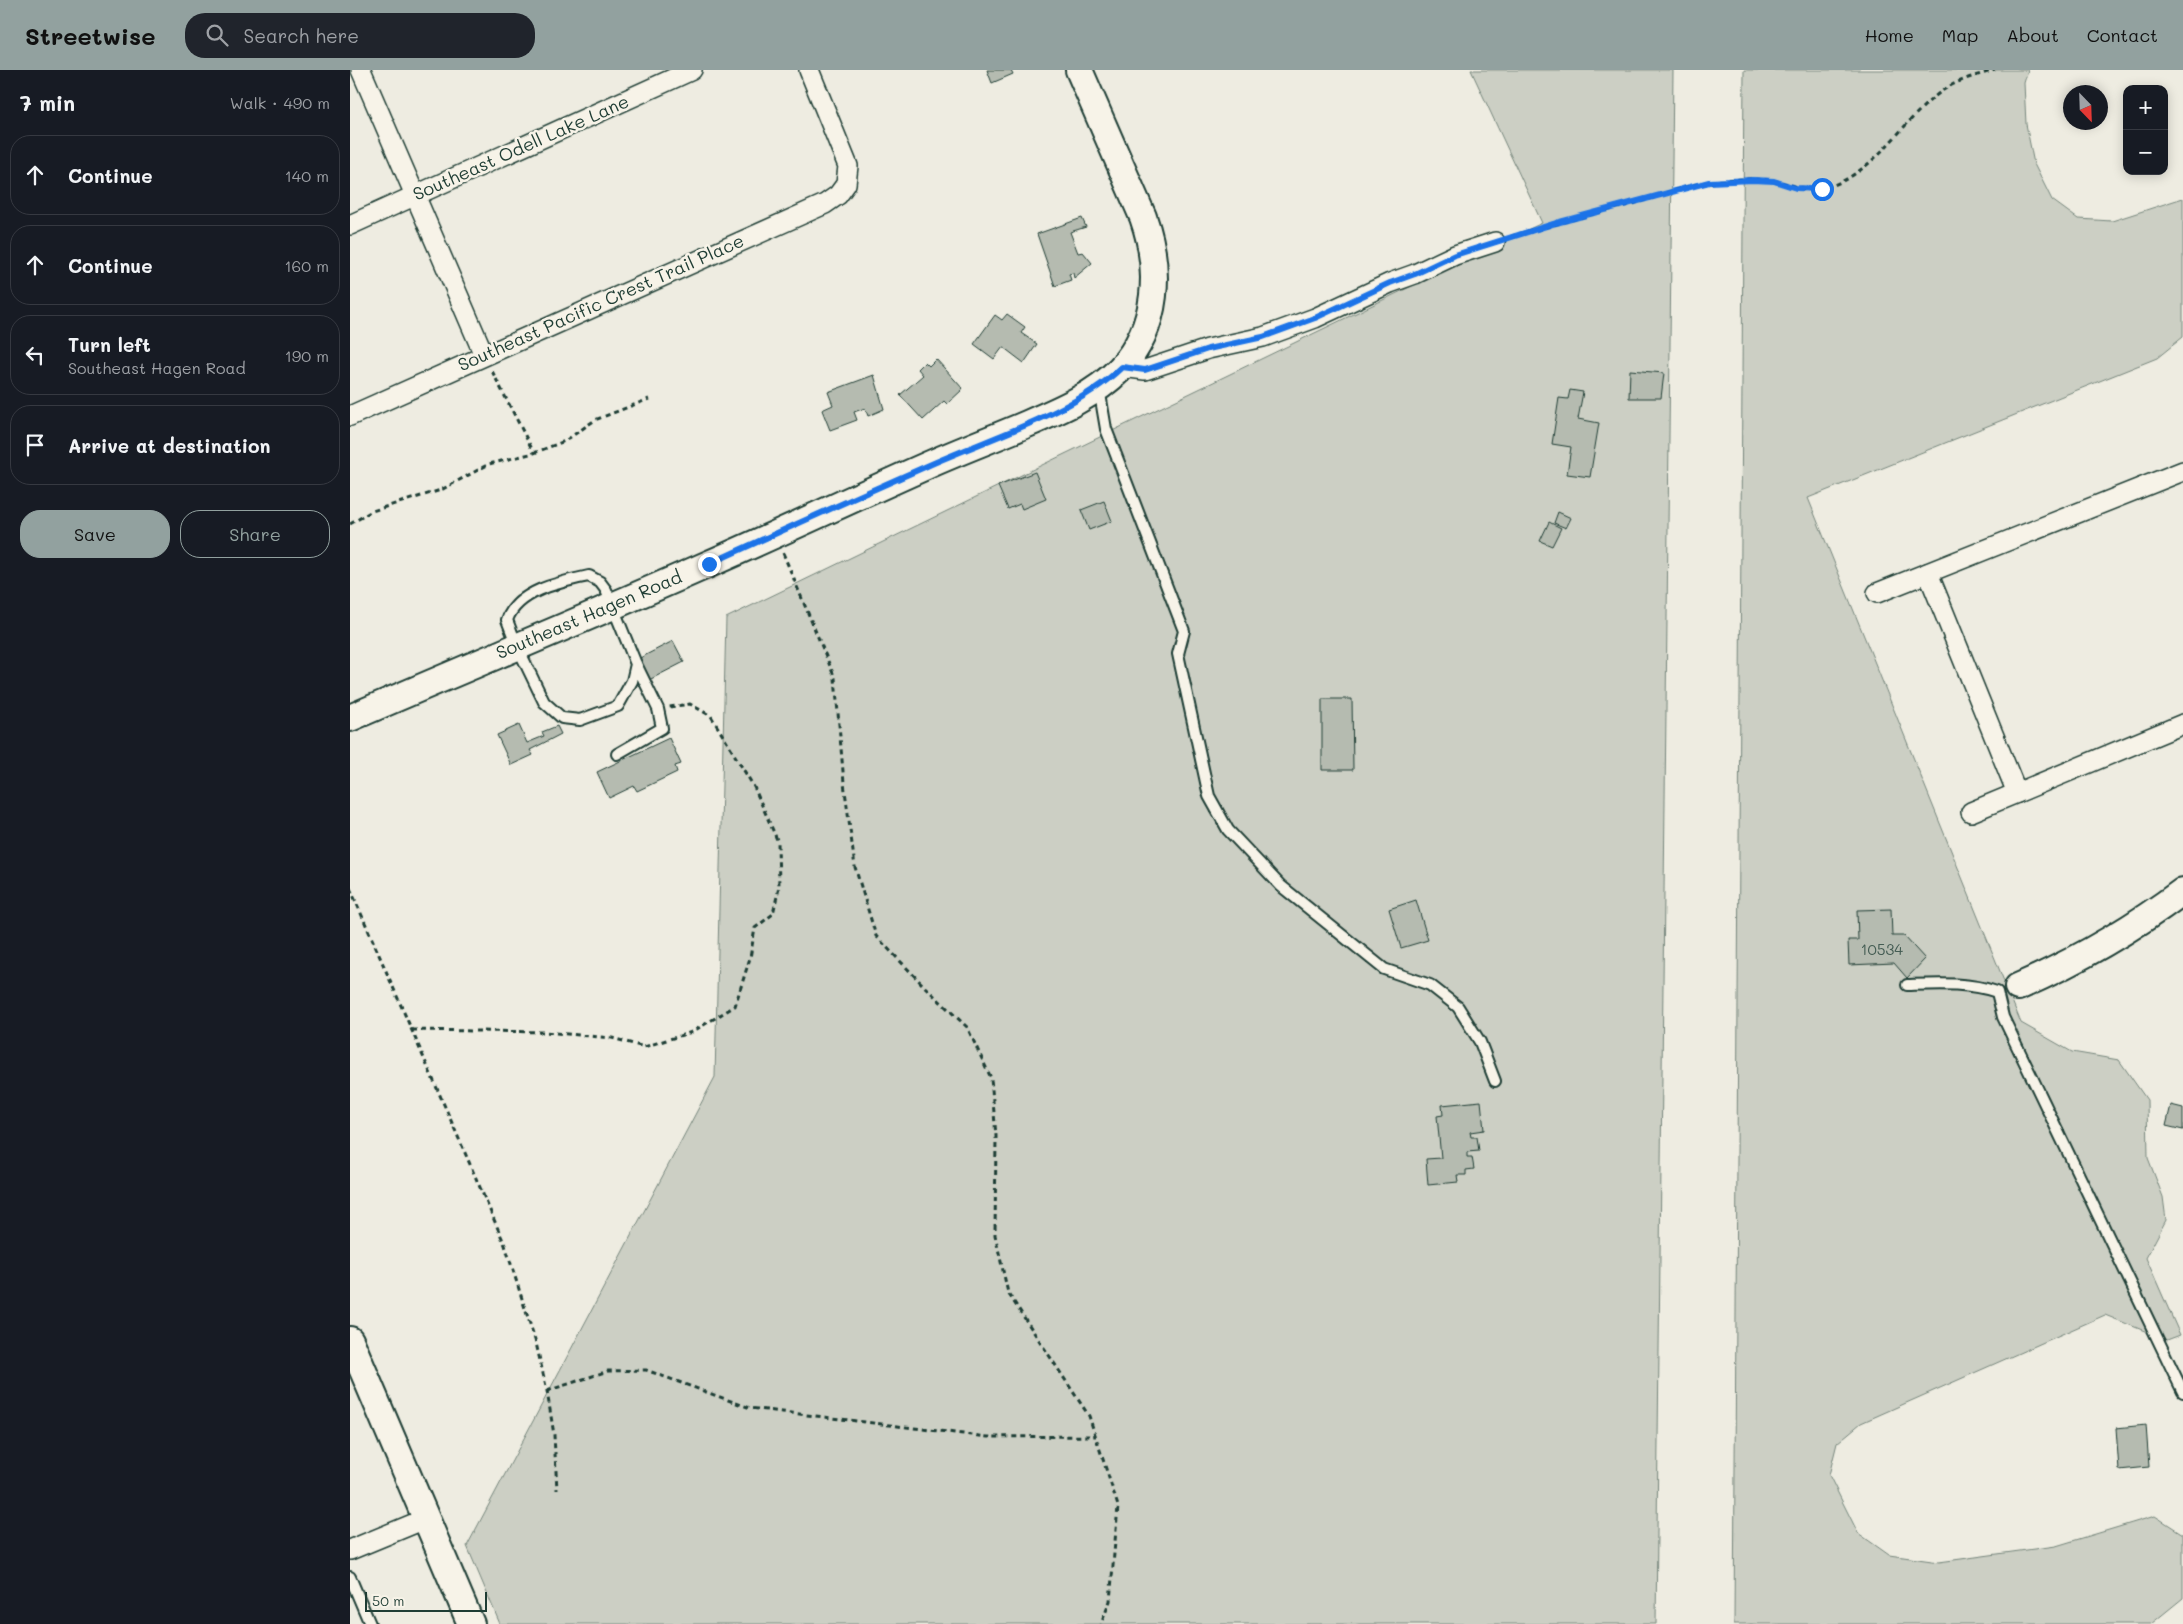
<!DOCTYPE html>
<meta charset="utf-8">
<style>
body{margin:0;font-family:Mali,sans-serif;background:#20242c;color:#f1f3f6}
.controls{position:absolute;right:15px;top:15px;display:grid;overflow:hidden;border-radius:10px;box-shadow:0 2px 12px #0003}
.controls button{width:45px;height:45px;display:grid;place-items:center;padding:0;border:0;border-bottom:1px solid #363941;background:#171b24;color:#f1f3f6;font:25px sans-serif}
.compass{position:absolute;left:1713px;top:15px;width:45px;height:45px;border-radius:50%;background:#171b24;box-shadow:0 2px 12px #0003;rotate:157deg}
.scale{position:absolute;left:15px;bottom:12px;width:122px;box-sizing:border-box;padding-left:5px;border:2px solid #1f3d34;border-top:0;font-size:14px;line-height:18px;white-space:nowrap;color:#1f3d34;-webkit-text-stroke:4px #f7f3e8;paint-order:stroke}
.stop{position:absolute;width:15px;height:15px;margin:-11px;border:4px solid #1a73e8;border-radius:50%;background:#fff}
.stop.end{background:#1a73e8;border-color:#fff;box-shadow:0 1px 5px #0008}
.list{margin:0;padding:0;list-style:none}
h2{display:flex;justify-content:space-between;align-items:center;height:65px;margin:0;padding:0 20px;font-size:21px}
h2 small{font-size:16px;font-weight:400;color:#9ea1a6}
.list li{display:grid;grid-template-columns:32px 1fr auto;gap:15px;align-items:center;box-sizing:border-box;height:80px;margin:0 10px 10px;padding:0 10px;border:1px solid #363941;border-radius:20px}
.list b{display:block;font-size:19px;white-space:nowrap}
.list p{margin:0;font-size:16px;white-space:nowrap;color:#9ea1a6}
.list em{font-size:16px;font-style:normal;color:#9ea1a6}
.actions{display:flex;gap:10px;padding:15px 20px}
.actions a{flex:1;padding:11px 0;border:1px solid #92a19f;border-radius:20px;text-align:center;font-size:18px;color:#92a19f}
.actions .main{background:#92a19f;color:#111}
.icon{flex:none;width:28px;height:28px;fill:none;stroke:currentColor;stroke-width:2;stroke-linecap:round;stroke-linejoin:round}
.map{position:relative;flex:none;width:1833px;height:1554px;overflow:hidden}
header{display:flex;align-items:center;gap:30px;box-sizing:border-box;height:70px;padding:0 25px;background:#92a19f;color:#111}
header strong{font-size:24px}
nav{display:flex;gap:28px;margin-inline-start:auto;font-size:18px}
.search{width:350px;height:45px;background:#20242c;display:flex;align-items:center;gap:12px;box-sizing:border-box;padding:0 18px;border-radius:20px;color:#9ea1a6;font-size:19px}
main{display:flex}
aside{flex:1;background:#171b24}
.map>svg:first-child{display:block}
.green{fill:#cccfc4;stroke:#76867c}
.building{fill:#b5bbb0;stroke:#1f3d34}
.lines{fill:none;stroke-linecap:round;stroke-linejoin:round}
.lane-casing{stroke:#1f3d34;stroke-width:14}
.street-casing{stroke:#1f3d34;stroke-width:22}
.secondary-casing{stroke:#1f3d34;stroke-width:30}
.path{stroke:#1f3d34;stroke-width:3;stroke-dasharray:5 4;stroke-linecap:butt}
.lane{stroke:#f7f3e8;stroke-width:10}
.street{stroke:#f7f3e8;stroke-width:19}
.secondary{stroke:#f7f3e8;stroke-width:26}
.route{stroke:#1a73e8;stroke-width:6}
.labels{text-anchor:middle;stroke-width:5;stroke-linejoin:round;paint-order:stroke}
.number-label{font-size:15px;fill:#445c53}
.street-label{font-size:18px;fill:#1f3d34;stroke:#f7f3e8}
</style>
<header>
<strong>Streetwise</strong>
<div class="search"><svg class="icon" aria-label="search" viewBox="0 0 24 24"><circle cx="10" cy="10" r="6"/><path d="M15 15l6 6"/></svg>Search here</div>
<nav><a>Home</a><a>Map</a><a>About</a><a>Contact</a></nav>
</header>
<main>
<aside>
<h2>7 min<small>Walk · 490 m</small></h2>
<ul class="list">
<li><svg class="icon" aria-label="ahead" viewBox="0 0 24 24"><path d="M12 20V5M6 11l6-6 6 6"/></svg><div><b>Continue</b></div><em>140 m</em></li>
<li><svg class="icon" aria-label="ahead" viewBox="0 0 24 24"><path d="M12 20V5M6 11l6-6 6 6"/></svg><div><b>Continue</b></div><em>160 m</em></li>
<li><svg class="icon" aria-label="left" viewBox="0 0 24 24"><path d="M17 20v-9H6M10 6l-5 5 5 5"/></svg><div><b>Turn left</b><p>Southeast Hagen Road</p></div><em>190 m</em></li>
<li><svg class="icon" aria-label="arrive" viewBox="0 0 24 24"><path d="M6 21V4h12l-3 4 3 4H6"/></svg><div><b>Arrive at destination</b></div></li>
</ul>
<div class="actions"><a class="main">Save</a><a>Share</a></div>
</aside>
<div class="map">
<svg width="1833" height="1554" viewBox="0 0 1833 1554">
<rect width="100%" height="100%" fill="#eeece1"/>
<filter id="ink" filterUnits="userSpaceOnUse"><feTurbulence type="fractalNoise" baseFrequency=".02" numOctaves="2"/><feDisplacementMap in="SourceGraphic" scale="10" xChannelSelector="R" yChannelSelector="G"/><feConvolveMatrix kernelMatrix="1 2 1 2 8 2 1 2 1" color-interpolation-filters="sRGB"/></filter>
<g filter="url(#ink)">
<g class="green">
<polygon points="1121,0 1323,0 1306,1554 150,1554 117,1476 365,1007 376,548 1192,153"/>
<polygon points="1394,0 1678,0 1674,13 1676,54 1684,94 1702,130 1728,149 1762,151 1833,128 1833,267 1807,288 1458,428 1671,953 1722,982 1769,990 1797,1030 1798,1088 1813,1127 1816,1150 1796,1188 1830,1265 1817,1270 1755,1245 1511,1353 1487,1373 1479,1405 1508,1463 1539,1485 1589,1492 1706,1476 1805,1446 1833,1464 1833,1528 1801,1554 1384,1554"/>
</g>
<g class="building">
<polygon points="637,0 661,0 663,4 642,13"/>
<polygon points="732,148 736,157 720,162 728,183 733,182 742,193 724,208 723,203 719,204 721,210 705,216 687,164"/>
<polygon points="657,244 675,257 671,263 687,274 674,293 653,277 644,289 624,274 645,245 652,250"/>
<polygon points="586,289 613,319 597,334 594,331 573,350 550,325 573,305 568,299 575,292 579,296"/>
<polygon points="1280,300 1314,303 1311,328 1279,328"/>
<polygon points="524,305 534,339 518,346 515,338 504,342 507,350 480,360 472,340 483,335 478,322"/>
<polygon points="1220,320 1233,322 1228,349 1249,353 1240,407 1217,404 1221,377 1202,374 1209,328 1218,329"/>
<polygon points="685,402 696,429 672,439 670,434 658,439 648,416"/>
<polygon points="754,431 762,451 739,460 731,440"/>
<polygon points="1208,442 1221,448 1216,458 1204,453"/>
<polygon points="1199,452 1211,458 1202,476 1190,471"/>
<polygon points="323,571 334,592 299,610 288,589"/>
<polygon points="972,629 1002,629 1003,700 972,700"/>
<polygon points="169,655 177,673 194,666 192,662 207,656 211,664 180,680 183,685 161,695 147,665"/>
<polygon points="319,668 331,694 325,696 327,702 287,721 284,716 259,728 247,702"/>
<polygon points="1066,830 1078,870 1051,878 1039,839"/>
<polygon points="1541,839 1542,866 1554,866 1575,889 1557,908 1544,893 1499,895 1498,870 1508,870 1507,840"/>
<polygon points="1131,1031 1134,1060 1120,1062 1121,1067 1127,1067 1129,1081 1117,1082 1117,1087 1122,1087 1124,1099 1116,1100 1116,1105 1107,1105 1108,1112 1078,1115 1076,1089 1091,1088 1087,1046 1093,1045 1092,1035"/>
<polygon points="1821,1035 1833,1038 1833,1060 1816,1056"/>
<polygon points="1796,1355 1799,1397 1769,1400 1766,1358"/>
</g>
<g class="lines">
<defs>
<g id="lane">
<polyline points="749,318 756,359 834,561 828,584 859,726 878,760 931,816 1034,899 1080,915 1108,937 1130,972 1145,1011"/>
<path d="M 239,506 L 250,512 L 256,520 L 286,594 L 282,611 L 268,636 L 230,650 L 212,648 L 194,632 L 167,576 L 157,550 C 168,520 211,512 239,506 Z"/>
<polyline points="267,684 312,658 308,639 286,594"/>
<path d="M 1557,915 C 1587,914 1618,912 1647,922 L 1653,947 L 1833,1322"/>
<polyline points="0,1507 20,1554"/>
</g>
<g id="street">
<polyline points="11,0 134,285"/>
<polyline points="0,155 342,0"/>
<polyline points="772,297 795,300 858,279 913,267 965,248 1040,213 1065,204 1105,185 1145,172"/>
<polyline points="0,346 475,134 488,125 496,114 498,96 459,0"/>
<polyline points="1578,503 1667,723"/>
<polyline points="1527,523 1833,401"/>
<polyline points="1621,742 1833,654"/>
<polyline points="0,1480 75,1449"/>
</g>
<g id="secondary">
<path d="M 0,648 C 120,596 240,547 359,494 C 432,462 504,428 576,396 C 607,382 639,370 670,357 C 705,342 743,327 770,299 C 809,257 811,198 793,147 L 729,0"/>
<path d="M 1668,917 C 1727,891 1781,860 1833,821"/>
<polyline points="0,1270 121,1554"/>
</g>
</defs>
<use href="#lane" class="lane-casing"/>
<use href="#street" class="street-casing"/>
<use href="#secondary" class="secondary-casing"/>
<g class="path">
<path d="M 1161,167 C 1203,154 1246,143 1288,132 C 1312,125 1337,115 1362,112 C 1381,109 1402,108 1422,111 C 1445,114 1457,125 1481,116 C 1530,98 1552,50 1592,21 C 1607,10 1628,5 1645,0"/>
<polyline points="142,301 184,383"/>
<polyline points="0,454 22,441 91,420 139,394 184,383 215,371 245,350 299,329"/>
<polyline points="433,483 485,608 494,713 505,797 526,866 575,917 617,957 641,1008 646,1066 645,1165 658,1223 739,1346 768,1436 760,1531 751,1554"/>
<polyline points="0,818 155,1175 186,1273 197,1321 204,1365 207,1420"/>
<polyline points="62,960 195,962 262,968 294,977 342,962 385,936 400,888 405,858 423,844 429,817 428,772 404,717 361,646 340,634 319,637"/>
<polyline points="197,1321 258,1301 296,1300 400,1338 638,1367 746,1366"/>
</g>
<use href="#lane" class="lane"/>
<use href="#street" class="street"/>
<use href="#secondary" class="secondary"/>
</g>
</g>
<g class="lines" filter="url(#ink)">
<path class="route" d="M 359,494 C 431,461 504,428 577,396 C 639,368 723,344 772,297 L 795,300 L 858,279 L 913,267 L 965,248 L 1040,213 L 1065,204 L 1105,185 L 1206,153 L 1359,112 L 1403,110 L 1424,111 L 1446,118 L 1472,119"/>
</g>
<g class="labels">
<g class="number-label">
<text x="1532" y="885">10534</text>
</g>
<g class="street-label">
<text transform="translate(171 78) rotate(-24)" y="6">Southeast Odell Lake Lane</text>
<text transform="translate(251 233) rotate(-24)" y="6">Southeast Pacific Crest Trail Place</text>
<text transform="translate(239 545) rotate(-23)" y="6">Southeast Hagen Road</text>
</g>
</g>
</svg>
<div class="controls">
<button>+</button>
<button>−</button>
</div>
<svg class="compass" viewBox="-18 -18 36 36"><path d="M0-13l5 13h-10z" fill="#e53935"/><path d="M0 13l5-13h-10z" fill="#9ea1a6"/></svg>
<div class="scale">50 m</div>
<div class="stop" style="left:1472px;top:119px"></div>
<div class="stop end" style="left:359px;top:494px"></div>
</div>
</main>
